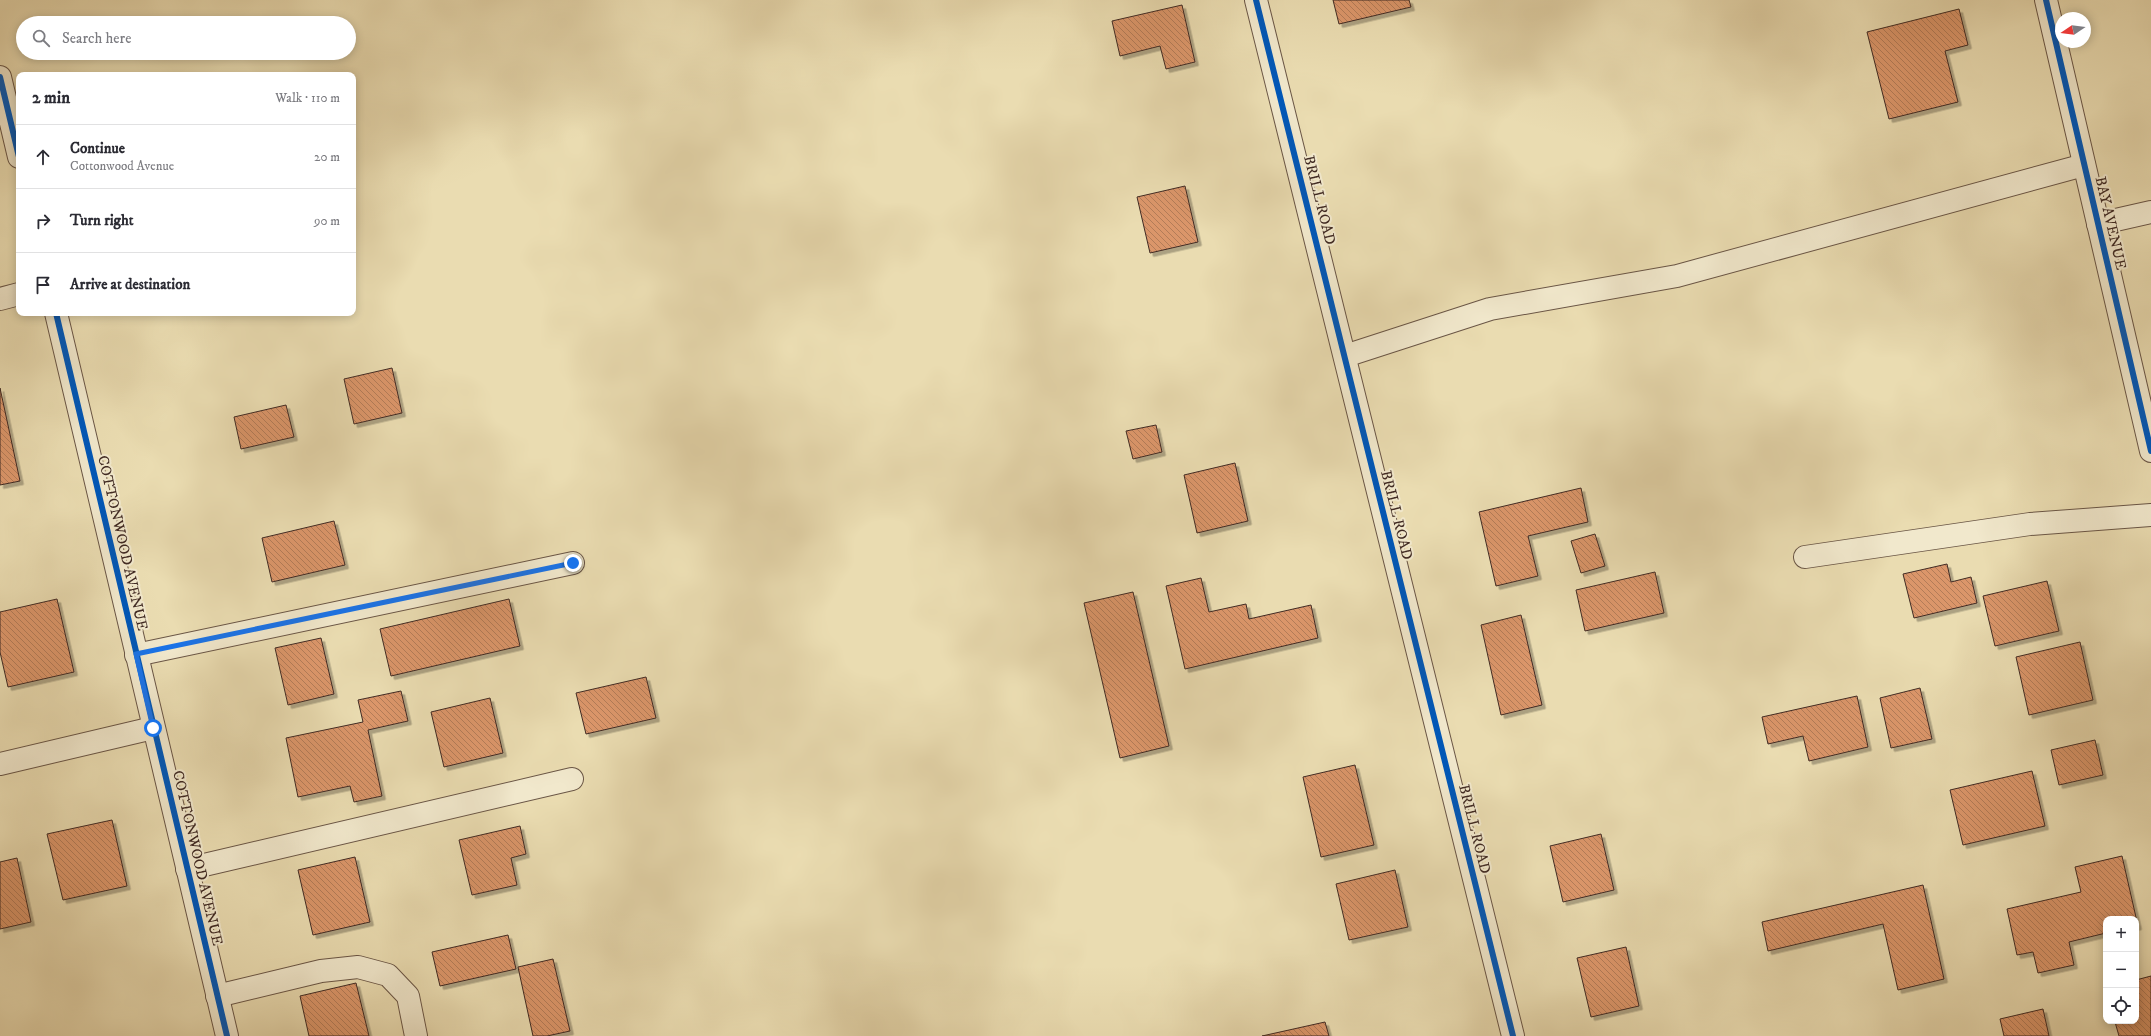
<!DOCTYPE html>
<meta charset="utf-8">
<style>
body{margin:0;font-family:"IM FELL DW Pica",serif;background:#f7f7f7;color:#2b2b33}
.controls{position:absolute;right:12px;bottom:12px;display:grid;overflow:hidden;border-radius:8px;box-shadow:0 2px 10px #0003}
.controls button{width:36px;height:36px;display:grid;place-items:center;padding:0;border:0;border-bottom:1px solid #e1e1e2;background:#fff;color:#2b2b33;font:20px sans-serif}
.compass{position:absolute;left:2055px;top:12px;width:36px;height:36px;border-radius:50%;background:#fff;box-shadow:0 2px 10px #0003;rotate:257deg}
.stop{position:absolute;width:12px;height:12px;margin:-9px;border:3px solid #1a73e8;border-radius:50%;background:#fff}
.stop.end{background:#1a73e8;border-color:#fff;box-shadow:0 1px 4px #0008}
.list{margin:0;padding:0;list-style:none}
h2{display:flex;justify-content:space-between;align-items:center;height:52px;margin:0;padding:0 16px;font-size:17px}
h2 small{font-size:13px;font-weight:400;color:#7c7c81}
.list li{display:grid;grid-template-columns:26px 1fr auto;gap:12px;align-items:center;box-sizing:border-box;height:64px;padding:0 16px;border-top:1px solid #e1e1e2}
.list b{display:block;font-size:15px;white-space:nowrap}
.list p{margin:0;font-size:13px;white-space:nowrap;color:#7c7c81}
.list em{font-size:13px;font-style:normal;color:#7c7c81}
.icon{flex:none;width:22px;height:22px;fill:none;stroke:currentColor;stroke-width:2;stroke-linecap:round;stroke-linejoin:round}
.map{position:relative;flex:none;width:2151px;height:1036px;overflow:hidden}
.search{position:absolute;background:#fff;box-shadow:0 2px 10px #0003;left:16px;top:16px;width:340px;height:44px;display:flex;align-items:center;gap:10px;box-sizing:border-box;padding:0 14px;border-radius:22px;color:#7c7c81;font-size:15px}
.panel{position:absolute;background:#fff;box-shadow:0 2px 10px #0003;left:16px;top:72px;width:340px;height:244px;border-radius:8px}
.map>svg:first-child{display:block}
.building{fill:url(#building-back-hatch);stroke:#402a23;filter:url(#shadow)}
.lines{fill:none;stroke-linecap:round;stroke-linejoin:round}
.minor-casing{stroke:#6a5646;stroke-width:24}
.minor{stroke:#f1e8cc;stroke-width:22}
.cycleway-casing{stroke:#f1e8cc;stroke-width:8}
.cycleway{stroke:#0057b8;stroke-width:6}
.route{stroke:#1a73e8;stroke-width:5}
.labels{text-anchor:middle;stroke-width:4;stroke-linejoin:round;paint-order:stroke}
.street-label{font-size:15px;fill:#402a23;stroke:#f1e8cc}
</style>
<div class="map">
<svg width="2151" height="1036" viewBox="0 0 2151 1036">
<defs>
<pattern id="building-back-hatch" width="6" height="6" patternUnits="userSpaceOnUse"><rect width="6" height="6" fill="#db966b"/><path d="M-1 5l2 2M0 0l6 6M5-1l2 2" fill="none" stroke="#b37b58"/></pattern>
<filter id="shadow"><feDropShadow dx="3.5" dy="3.5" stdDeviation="0" flood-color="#0004"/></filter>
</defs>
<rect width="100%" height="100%" fill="#eadcb1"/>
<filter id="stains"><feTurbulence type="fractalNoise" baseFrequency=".005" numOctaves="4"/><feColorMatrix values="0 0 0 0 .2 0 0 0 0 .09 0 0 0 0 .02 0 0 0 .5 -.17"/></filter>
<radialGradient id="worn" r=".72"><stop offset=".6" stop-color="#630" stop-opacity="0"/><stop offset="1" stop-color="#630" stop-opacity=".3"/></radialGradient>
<g class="building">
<polygon points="1333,0 1409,0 1411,7 1339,24"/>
<polygon points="1182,5 1195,62 1166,69 1160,46 1120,56 1112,21"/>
<polygon points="1959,9 1968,45 1945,51 1958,102 1889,119 1867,32"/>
<polygon points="1185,186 1198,242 1150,253 1137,197"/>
<polygon points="392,368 402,413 354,424 344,379"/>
<polygon points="0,388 20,481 0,485"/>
<polygon points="286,405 294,437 241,449 234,417"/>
<polygon points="1156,425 1162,452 1133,459 1126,431"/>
<polygon points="1235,463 1248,521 1197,533 1184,475"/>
<polygon points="1581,488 1588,522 1528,536 1538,576 1496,586 1479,512"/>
<polygon points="334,521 345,565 272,582 262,538"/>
<polygon points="1595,534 1605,566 1581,573 1571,541"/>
<polygon points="1947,564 1951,582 1971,577 1977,603 1914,618 1903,574"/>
<polygon points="1655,572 1664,613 1585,631 1576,590"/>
<polygon points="1201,578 1209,612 1246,604 1249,619 1311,605 1318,638 1185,669 1166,586"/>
<polygon points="2047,581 2059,631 1995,646 1983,596"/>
<polygon points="1133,592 1169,746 1120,758 1084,603"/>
<polygon points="57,599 74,672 8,687 0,652 0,612"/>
<polygon points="509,599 520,646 391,676 380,629"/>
<polygon points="1521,615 1542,705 1501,715 1481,625"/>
<polygon points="321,638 334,694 288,705 275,648"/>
<polygon points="2080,642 2093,700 2029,715 2016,657"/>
<polygon points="646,677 656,718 586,734 576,693"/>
<polygon points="1920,688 1932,739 1891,748 1880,698"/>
<polygon points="401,691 408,721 368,730 382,796 354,802 350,786 298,797 286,738 363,722 358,700"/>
<polygon points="1857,696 1868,747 1809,761 1803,736 1768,744 1762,717"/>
<polygon points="490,698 503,753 444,767 431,712"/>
<polygon points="2095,740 2103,775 2059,785 2051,750"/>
<polygon points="1355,765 1374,845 1321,857 1303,777"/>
<polygon points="2032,771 2045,826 1963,845 1950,790"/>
<polygon points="112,820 127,886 63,900 47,834"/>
<polygon points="520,826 526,854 511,858 517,885 472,895 459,840"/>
<polygon points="1601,834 1614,890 1563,902 1550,846"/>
<polygon points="2122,856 2138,926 2136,927 2136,919 2106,919 2106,933 2069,942 2074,965 2038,973 2033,952 2017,955 2007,909 2081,892 2075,867"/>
<polygon points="355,857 370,922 313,935 298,870"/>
<polygon points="17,858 31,922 0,929 0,862"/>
<polygon points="1395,870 1408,927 1349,940 1336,884"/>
<polygon points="1923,885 1944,979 1898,990 1883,924 1768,951 1762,922"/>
<polygon points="508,935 516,969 440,986 432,952"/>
<polygon points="1626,947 1639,1006 1591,1017 1577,958"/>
<polygon points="553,959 570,1031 547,1036 533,1036 518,967"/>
<polygon points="2151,976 2151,1036 2119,1036 2115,1022 2136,1021 2136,980"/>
<polygon points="356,983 369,1036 309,1036 300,996"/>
<polygon points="2043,1009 2049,1036 2004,1036 2000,1019"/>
<polygon points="1325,1022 1329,1036 1262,1036"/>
</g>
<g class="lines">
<defs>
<g id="minor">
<polyline points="1256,0 1513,1036"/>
<polyline points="2046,0 2151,451"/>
<polyline points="0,77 19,157"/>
<polyline points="2098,224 2151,212"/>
<polyline points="0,299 19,294"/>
<polyline points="56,313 227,1036"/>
<polyline points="1345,356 1490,309 1677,276 2084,165"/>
<polyline points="1805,557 2030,524 2151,515"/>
<polyline points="136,655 573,563"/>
<polyline points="0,764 153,728"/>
<polyline points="187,869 572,779"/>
<polyline points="217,996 321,971 358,967 388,975 408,996 416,1036"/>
</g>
</defs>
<use href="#minor" class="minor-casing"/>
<use href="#minor" class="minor"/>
<defs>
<g id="cycleway">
<polyline points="1256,0 1513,1036"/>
<polyline points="2046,0 2151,451"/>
<polyline points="0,77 19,157"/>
<polyline points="56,313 227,1036"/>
</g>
</defs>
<use href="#cycleway" class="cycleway-casing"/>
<use href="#cycleway" class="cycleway"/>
</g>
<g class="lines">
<polyline class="route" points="153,728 136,654 573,563"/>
</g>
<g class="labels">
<g class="street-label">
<text transform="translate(1320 200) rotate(76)" y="5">BRILL ROAD</text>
<text transform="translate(2111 223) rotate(77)" y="5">BAY AVENUE</text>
<text transform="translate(1397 515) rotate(76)" y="5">BRILL ROAD</text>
<text transform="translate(123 543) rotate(77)" y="5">COTTONWOOD AVENUE</text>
<text transform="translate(1475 829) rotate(76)" y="5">BRILL ROAD</text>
<text transform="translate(198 858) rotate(77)" y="5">COTTONWOOD AVENUE</text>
</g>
</g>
<rect width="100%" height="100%" filter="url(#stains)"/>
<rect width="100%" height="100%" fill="url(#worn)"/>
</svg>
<div class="controls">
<button>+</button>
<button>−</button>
<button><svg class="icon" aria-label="locate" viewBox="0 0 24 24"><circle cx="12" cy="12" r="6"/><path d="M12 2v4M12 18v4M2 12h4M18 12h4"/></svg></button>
</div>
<svg class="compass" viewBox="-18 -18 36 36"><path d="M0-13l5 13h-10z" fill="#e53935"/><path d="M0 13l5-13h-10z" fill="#7c7c81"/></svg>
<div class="stop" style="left:153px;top:728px"></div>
<div class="stop end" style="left:573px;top:563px"></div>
<div class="search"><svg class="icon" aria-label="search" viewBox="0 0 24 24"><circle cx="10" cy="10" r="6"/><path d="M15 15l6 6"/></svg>Search here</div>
<section class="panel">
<h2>2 min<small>Walk · 110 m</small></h2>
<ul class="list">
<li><svg class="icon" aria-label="ahead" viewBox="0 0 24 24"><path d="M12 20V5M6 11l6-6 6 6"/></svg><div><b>Continue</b><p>Cottonwood Avenue</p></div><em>20 m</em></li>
<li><svg class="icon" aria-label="right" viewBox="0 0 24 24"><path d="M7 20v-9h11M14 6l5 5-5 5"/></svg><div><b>Turn right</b></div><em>90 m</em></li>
<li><svg class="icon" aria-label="arrive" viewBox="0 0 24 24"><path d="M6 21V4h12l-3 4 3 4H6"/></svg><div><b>Arrive at destination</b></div></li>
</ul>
</section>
</div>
